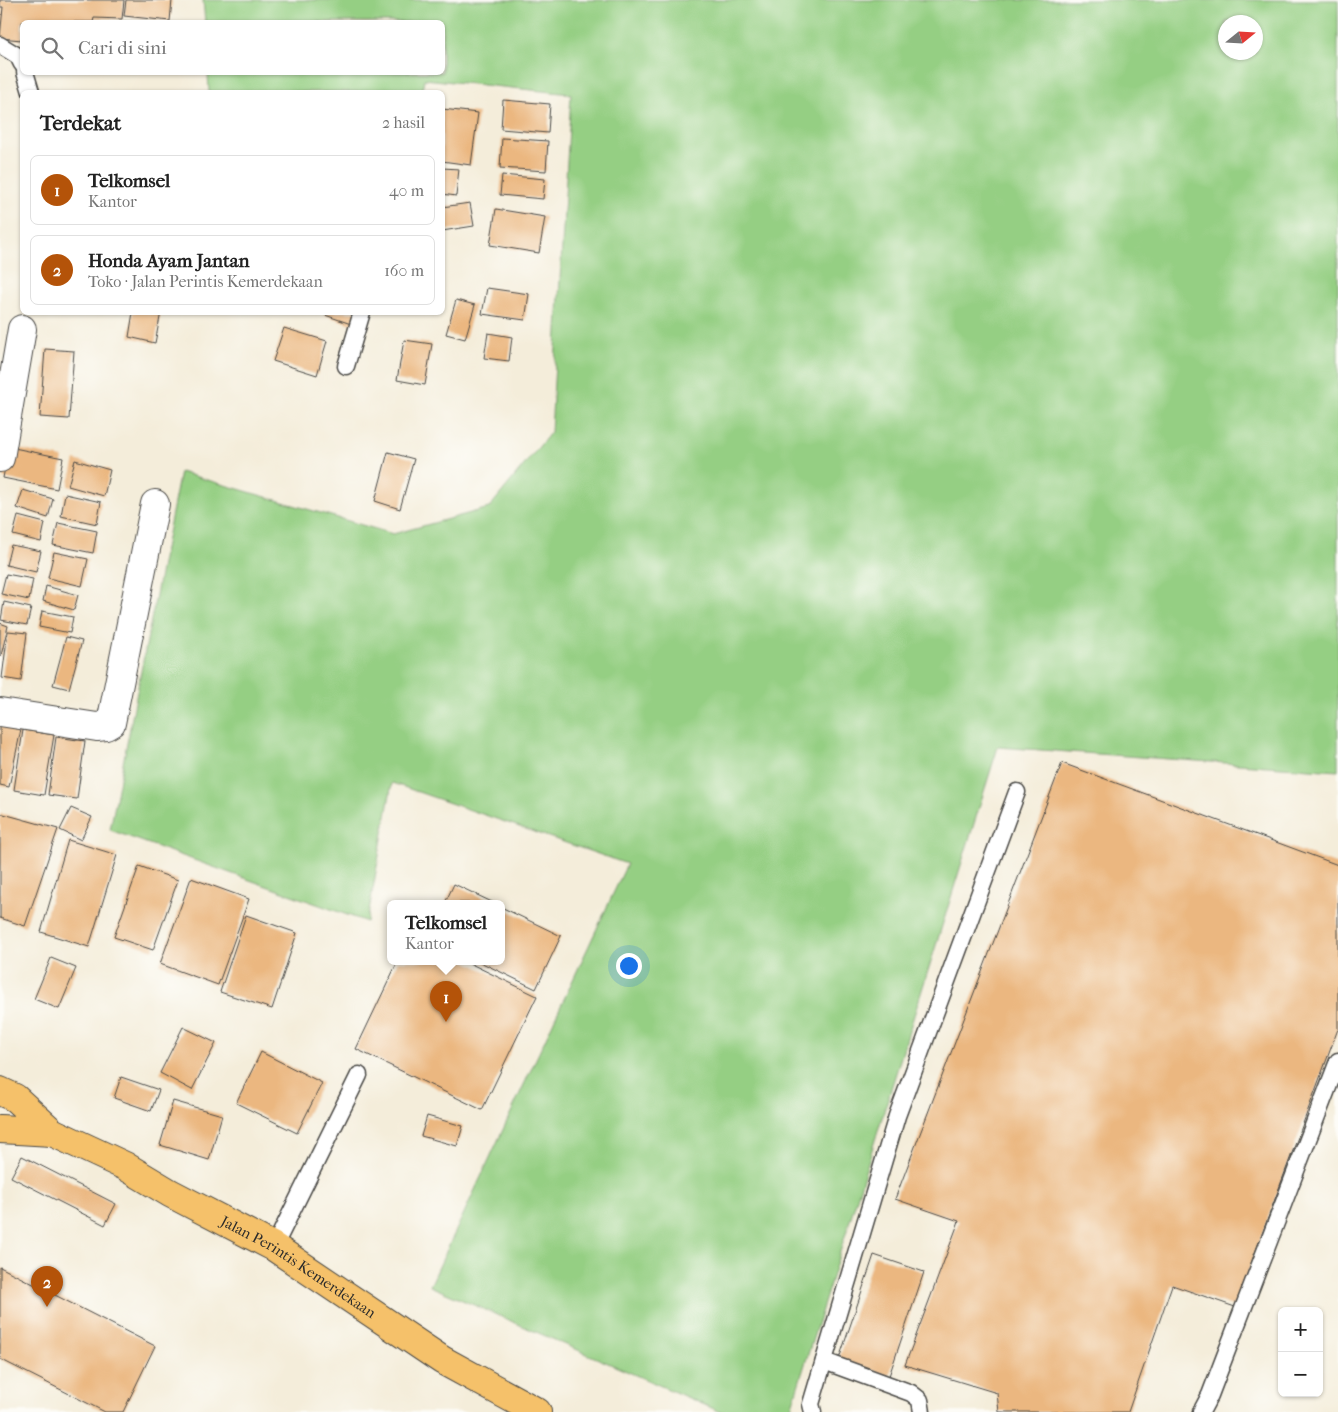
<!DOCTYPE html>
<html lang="id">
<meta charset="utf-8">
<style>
body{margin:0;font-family:"IM FELL French Canon",serif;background:#f6f6f6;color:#222}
.controls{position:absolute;right:15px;bottom:15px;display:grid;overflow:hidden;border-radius:8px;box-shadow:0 1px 4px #0004}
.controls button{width:45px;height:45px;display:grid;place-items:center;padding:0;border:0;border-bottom:1px solid #e0e0e0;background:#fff;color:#222;font:25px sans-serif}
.compass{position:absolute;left:1218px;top:15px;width:45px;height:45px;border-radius:50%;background:#fff;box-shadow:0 1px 4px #0004;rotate:72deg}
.you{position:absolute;left:628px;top:965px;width:18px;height:18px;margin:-12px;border:4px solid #fff;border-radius:50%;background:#1a73e8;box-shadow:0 0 0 8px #1a73e833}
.badge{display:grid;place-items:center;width:32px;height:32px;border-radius:50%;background:#b45309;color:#fff;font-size:16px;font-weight:700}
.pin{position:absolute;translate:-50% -41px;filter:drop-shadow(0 1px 2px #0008)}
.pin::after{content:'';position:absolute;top:26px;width:18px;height:15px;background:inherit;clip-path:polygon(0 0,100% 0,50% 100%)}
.popup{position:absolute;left:387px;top:900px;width:118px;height:65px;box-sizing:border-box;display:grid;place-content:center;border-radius:8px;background:#fff;filter:drop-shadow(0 1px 4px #0005);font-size:16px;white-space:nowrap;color:#767676}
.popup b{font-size:19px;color:#222}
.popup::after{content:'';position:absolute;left:50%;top:100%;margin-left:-10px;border:10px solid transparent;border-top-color:#fff}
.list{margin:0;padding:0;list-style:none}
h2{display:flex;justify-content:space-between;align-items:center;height:65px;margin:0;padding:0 20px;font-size:21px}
h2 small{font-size:16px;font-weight:400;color:#767676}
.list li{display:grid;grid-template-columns:32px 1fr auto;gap:15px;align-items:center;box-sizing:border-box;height:70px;margin:0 10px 10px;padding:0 10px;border:1px solid #e0e0e0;border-radius:8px}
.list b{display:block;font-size:19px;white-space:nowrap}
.list p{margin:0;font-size:16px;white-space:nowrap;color:#767676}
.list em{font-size:16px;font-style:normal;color:#767676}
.icon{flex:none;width:28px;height:28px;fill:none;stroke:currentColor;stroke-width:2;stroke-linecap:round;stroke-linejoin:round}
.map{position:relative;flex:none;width:1338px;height:1412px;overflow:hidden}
.search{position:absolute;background:#fff;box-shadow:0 1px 4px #0004;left:20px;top:20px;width:425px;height:55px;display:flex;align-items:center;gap:12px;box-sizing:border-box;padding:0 18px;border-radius:8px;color:#767676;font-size:19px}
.panel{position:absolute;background:#fff;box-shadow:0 1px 4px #0004;left:20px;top:90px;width:425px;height:225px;border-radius:8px}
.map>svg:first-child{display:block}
.green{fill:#95cf83;stroke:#607d57;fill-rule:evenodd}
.building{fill:#ebb780}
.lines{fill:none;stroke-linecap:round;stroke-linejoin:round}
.service-casing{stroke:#494845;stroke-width:19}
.minor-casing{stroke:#494845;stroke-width:30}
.trunk-casing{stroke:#494845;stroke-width:30}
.service{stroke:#fff;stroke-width:16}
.minor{stroke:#fff;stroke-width:28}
.trunk{stroke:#f5c16b;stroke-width:28}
.labels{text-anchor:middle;stroke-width:4.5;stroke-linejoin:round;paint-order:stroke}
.street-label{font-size:15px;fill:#2b2b2b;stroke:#fdfcf7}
</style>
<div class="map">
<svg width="1338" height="1412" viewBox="0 0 1338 1412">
<rect width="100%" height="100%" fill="#fdfcf7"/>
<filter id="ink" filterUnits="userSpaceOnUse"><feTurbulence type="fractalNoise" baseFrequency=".02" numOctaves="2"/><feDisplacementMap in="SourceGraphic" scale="10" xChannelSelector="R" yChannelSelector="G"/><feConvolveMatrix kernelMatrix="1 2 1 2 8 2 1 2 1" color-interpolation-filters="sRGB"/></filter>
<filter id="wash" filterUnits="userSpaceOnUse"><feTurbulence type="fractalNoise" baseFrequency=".0096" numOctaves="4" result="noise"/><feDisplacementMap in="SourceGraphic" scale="20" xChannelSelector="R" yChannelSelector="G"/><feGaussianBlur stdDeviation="1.12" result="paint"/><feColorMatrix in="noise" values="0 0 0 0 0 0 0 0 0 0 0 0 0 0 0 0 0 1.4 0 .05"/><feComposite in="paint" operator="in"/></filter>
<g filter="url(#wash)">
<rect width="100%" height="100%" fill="#f4edda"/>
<path class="green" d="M 203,0 L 1338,0 L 1338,771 L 998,747 L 790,1412 L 721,1412 L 430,1286 L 627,864 L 392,783 L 367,922 L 110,830 L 180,472 L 393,534 L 489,508 L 551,432 L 571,94 L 424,79 L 422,92 L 209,92 L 208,73 L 442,72 L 442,22 L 205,22 ZM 1226,22 L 1256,22 L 1256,52 L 1226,52 Z"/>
<g id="blocks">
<g class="building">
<polygon points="0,0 124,0 122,19 94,18 93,22 22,22 22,40 0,38 3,7 0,7"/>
<polygon points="126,0 172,0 170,21 124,16"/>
<polygon points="503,100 550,104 548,133 501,129"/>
<polygon points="442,109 478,113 471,165 442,161"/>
<polygon points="502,138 548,141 546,171 500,168"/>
<polygon points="442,168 459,169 456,196 442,194"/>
<polygon points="502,175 545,179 543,199 500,195"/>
<polygon points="470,203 474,226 442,231 442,207"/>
<polygon points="496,209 545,217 539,253 490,245"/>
<polygon points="487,288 529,294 525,320 482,314"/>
<polygon points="456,300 475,305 465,339 446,334"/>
<polygon points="133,312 161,312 155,343 129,337"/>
<polygon points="326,312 358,312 354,325 325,315"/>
<polygon points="284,328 327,341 317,375 273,361"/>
<polygon points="488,333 512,337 509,361 484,358"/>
<polygon points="404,340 432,344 425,385 397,380"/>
<polygon points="45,349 74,351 69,419 40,417"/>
<polygon points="9,447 63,458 57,489 3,478"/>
<polygon points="388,452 414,459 400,509 375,501"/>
<polygon points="75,460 110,470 104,496 68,486"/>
<polygon points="23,490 53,499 48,518 17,508"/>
<polygon points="65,494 101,502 97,524 61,516"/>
<polygon points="18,516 45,523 41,542 13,535"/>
<polygon points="58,523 97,531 93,553 53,545"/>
<polygon points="11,545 41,551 36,572 6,565"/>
<polygon points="54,552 88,559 82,586 48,578"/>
<polygon points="6,574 33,579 29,600 1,594"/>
<polygon points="46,586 78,595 74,610 43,601"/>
<polygon points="4,602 31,608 27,625 1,620"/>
<polygon points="42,611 73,617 70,633 39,627"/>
<polygon points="0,623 8,626 1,656 0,656"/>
<polygon points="8,631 27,633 21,681 2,678"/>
<polygon points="66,637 82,641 69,689 53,685"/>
<polygon points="0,725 21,729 9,787 0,785"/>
<polygon points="23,730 54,735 44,795 14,790"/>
<polygon points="56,737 85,741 77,799 48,795"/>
<polygon points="1062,763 1338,865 1338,1029 1235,1307 1172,1285 1128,1412 999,1412 997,1393 905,1365 959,1221 895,1199"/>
<polygon points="71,808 92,817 81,840 60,830"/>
<polygon points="0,813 58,829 25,926 0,918"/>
<polygon points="68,840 117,855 89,947 41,932"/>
<polygon points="139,866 178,880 153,950 114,937"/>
<polygon points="191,878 249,899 218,985 160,964"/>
<polygon points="454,884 494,903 445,903"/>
<polygon points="501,907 561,936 536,989 478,961 501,961"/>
<polygon points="246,915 297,933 272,1009 220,992"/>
<polygon points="51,958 76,968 59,1009 34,999"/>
<polygon points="398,961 465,961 537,996 482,1110 356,1049"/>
<polygon points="183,1027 216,1043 192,1090 160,1073"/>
<polygon points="261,1052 322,1083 297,1133 236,1103"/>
<polygon points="121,1077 159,1090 151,1111 114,1098"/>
<polygon points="173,1101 222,1115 209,1160 160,1145"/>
<polygon points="427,1116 463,1126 457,1146 421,1136"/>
<polygon points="22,1156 116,1204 105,1225 11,1177"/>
<polygon points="874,1255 924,1272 889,1376 839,1359"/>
<polygon points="0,1267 155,1346 123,1412 105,1412 0,1359"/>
</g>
</g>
</g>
<g filter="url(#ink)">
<use href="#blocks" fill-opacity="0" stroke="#494845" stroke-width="1"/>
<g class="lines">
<defs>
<g id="service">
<polyline points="0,45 18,56 22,64"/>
<polyline points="25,72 31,92"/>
<polyline points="346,366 362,312"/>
<polyline points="274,1247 359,1075"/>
<polyline points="824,1361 911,1393 920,1400 922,1412"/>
<polyline points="813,1412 811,1404 897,1116 1017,792"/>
<polyline points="1201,1412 1210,1395 1338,1061"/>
</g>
<g id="minor">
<polyline points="0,458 22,329"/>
<polyline points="0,712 97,727 106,726 111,723 155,504"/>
</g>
<g id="trunk">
<path id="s1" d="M 0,1091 L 15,1098 L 52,1132 L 125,1166 L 170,1193 L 274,1247 L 442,1360 L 537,1412"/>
<polyline points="0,1129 52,1132"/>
</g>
</defs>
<use href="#service" class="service-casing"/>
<use href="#minor" class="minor-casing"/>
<use href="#trunk" class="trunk-casing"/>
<use href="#service" class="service"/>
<use href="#minor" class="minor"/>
<use href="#trunk" class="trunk"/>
</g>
</g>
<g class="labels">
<g class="street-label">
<text dy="5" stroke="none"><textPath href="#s1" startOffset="348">Jalan Perintis Kemerdekaan</textPath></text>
</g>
</g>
</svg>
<div class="controls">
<button>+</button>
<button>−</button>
</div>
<svg class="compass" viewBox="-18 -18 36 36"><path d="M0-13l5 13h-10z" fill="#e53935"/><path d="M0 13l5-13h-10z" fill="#767676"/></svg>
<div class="you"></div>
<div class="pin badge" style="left:446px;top:1022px">1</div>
<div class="popup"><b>Telkomsel</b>Kantor</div>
<div class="pin badge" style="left:47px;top:1307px">2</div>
<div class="search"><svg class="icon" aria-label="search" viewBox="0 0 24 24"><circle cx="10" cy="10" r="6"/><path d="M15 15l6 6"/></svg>Cari di sini</div>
<section class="panel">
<h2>Terdekat<small>2 hasil</small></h2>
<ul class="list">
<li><span class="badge">1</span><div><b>Telkomsel</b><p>Kantor</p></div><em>40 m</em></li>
<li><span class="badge">2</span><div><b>Honda Ayam Jantan</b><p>Toko · Jalan Perintis Kemerdekaan</p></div><em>160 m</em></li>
</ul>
</section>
</div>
